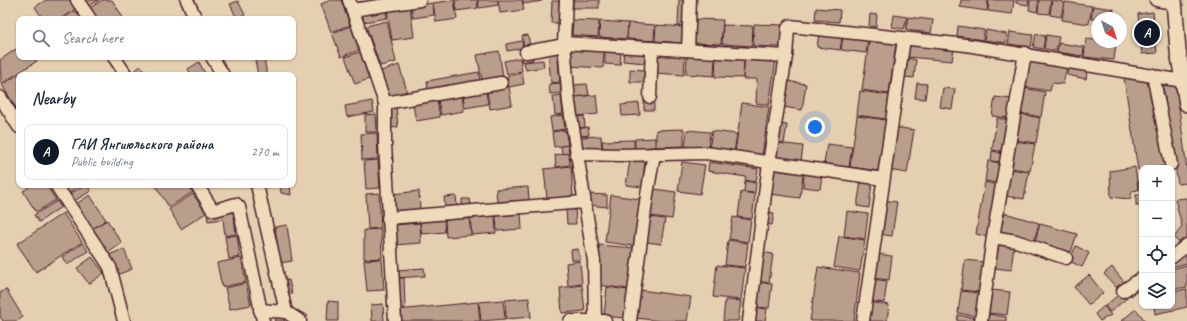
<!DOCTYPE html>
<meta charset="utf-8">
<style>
body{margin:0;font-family:Caveat,sans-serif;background:#f2f2f3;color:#1f2937}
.controls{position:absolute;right:12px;bottom:12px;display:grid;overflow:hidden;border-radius:8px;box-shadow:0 1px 3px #0004}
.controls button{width:36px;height:36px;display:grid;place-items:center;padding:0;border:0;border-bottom:1px solid #e0e1e3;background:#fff;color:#1f2937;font:20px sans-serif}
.compass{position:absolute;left:1091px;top:12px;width:36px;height:36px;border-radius:50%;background:#fff;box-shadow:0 1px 3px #0004;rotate:141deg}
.you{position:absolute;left:815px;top:127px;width:14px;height:14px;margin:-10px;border:3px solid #fff;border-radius:50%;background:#1a73e8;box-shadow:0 0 0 6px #1a73e833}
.badge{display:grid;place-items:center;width:26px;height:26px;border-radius:50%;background:#111827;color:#fff;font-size:13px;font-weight:700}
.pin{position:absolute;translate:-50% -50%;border:2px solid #fff;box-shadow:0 1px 4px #0006}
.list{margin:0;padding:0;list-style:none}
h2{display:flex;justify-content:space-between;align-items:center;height:52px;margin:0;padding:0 16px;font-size:17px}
h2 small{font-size:13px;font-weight:400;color:#747a83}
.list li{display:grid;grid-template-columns:26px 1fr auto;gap:12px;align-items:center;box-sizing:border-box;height:56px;margin:0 8px 8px;padding:0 8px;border:1px solid #e0e1e3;border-radius:8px}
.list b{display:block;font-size:15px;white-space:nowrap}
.list p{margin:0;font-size:13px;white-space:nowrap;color:#747a83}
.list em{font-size:13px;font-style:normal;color:#747a83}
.icon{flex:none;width:22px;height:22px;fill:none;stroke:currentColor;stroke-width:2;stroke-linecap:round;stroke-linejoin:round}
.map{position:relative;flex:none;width:1187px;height:321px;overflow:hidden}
.search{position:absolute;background:#fff;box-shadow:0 1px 3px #0004;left:16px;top:16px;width:280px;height:44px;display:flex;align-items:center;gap:10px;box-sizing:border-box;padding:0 14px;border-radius:8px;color:#747a83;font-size:15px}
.panel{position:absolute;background:#fff;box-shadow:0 1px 3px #0004;left:16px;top:72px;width:280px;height:116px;border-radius:8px}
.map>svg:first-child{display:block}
.building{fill:#b99e8c;stroke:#4a1f2b}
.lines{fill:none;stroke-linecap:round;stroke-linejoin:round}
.minor-casing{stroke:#4a1f2b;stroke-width:15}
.major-casing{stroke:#4a1f2b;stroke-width:18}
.minor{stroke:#efdab9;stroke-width:12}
.major{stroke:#efdab9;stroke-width:15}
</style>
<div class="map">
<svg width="1187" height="321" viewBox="0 0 1187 321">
<rect width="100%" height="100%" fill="#e5cfb1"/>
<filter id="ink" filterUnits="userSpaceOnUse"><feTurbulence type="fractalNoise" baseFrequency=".025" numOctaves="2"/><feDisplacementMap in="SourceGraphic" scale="8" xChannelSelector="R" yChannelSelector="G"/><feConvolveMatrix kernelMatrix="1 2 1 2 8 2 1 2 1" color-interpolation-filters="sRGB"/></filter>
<g filter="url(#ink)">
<g class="building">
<polygon points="46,0 72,0 77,8 60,19 43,19 35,7"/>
<polygon points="85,0 99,0 89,6"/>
<polygon points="102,0 112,0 124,19 97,19 90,8"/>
<polygon points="331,0 341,0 350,25 331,32 321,4"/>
<polygon points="454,0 457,19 436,22 433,3"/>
<polygon points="455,0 477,0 478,8 456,11"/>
<polygon points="478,0 498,0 498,5 479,8"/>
<polygon points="498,0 522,0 524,10 500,13"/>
<polygon points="523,0 542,0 542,1 523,4"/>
<rect x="573" y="0" width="26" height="8"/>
<polygon points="679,0 686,0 684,26 678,26"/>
<polygon points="961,0 988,0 987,11 960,7"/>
<polygon points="989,0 1014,0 1012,14 988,11"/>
<polygon points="1016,0 1029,0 1028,5 1016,3"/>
<polygon points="1030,0 1039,0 1037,12 1029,10"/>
<polygon points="1039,0 1051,0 1049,14 1038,13"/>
<polygon points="1052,0 1064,2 1061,17 1050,15"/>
<polygon points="238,1 245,15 237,19 230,4"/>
<polygon points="552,1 559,1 559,23 551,23"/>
<polygon points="1065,2 1092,6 1089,24 1062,20"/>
<polygon points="433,3 434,15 413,18 411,6"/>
<polygon points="410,6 414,37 392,40 387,10"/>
<polygon points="1093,6 1114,9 1112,18 1091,19"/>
<polygon points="816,8 840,10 839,22 815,20"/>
<polygon points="78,9 84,19 62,19"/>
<polygon points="386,10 387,18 364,22 362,14"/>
<polygon points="1153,12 1157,53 1142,54 1138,14"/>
<polygon points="870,14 877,15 876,27 869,26"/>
<polygon points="894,15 907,17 904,29 892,27"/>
<polygon points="908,17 933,20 931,33 906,30"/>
<polygon points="694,19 723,20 721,44 692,43"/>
<polygon points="573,20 599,21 598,37 572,35"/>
<polygon points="387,21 396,62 380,66 366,26"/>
<polygon points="600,21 628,23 627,39 599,37"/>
<polygon points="628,23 655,25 654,41 627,39"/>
<polygon points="754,24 782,25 780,47 753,46"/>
<polygon points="656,25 684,27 683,43 655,41"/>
<polygon points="723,25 753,26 752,46 722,44"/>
<polygon points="351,26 359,50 341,57 332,33"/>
<polygon points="958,26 984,30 983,40 957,36"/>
<polygon points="986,30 1007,34 1006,43 984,40"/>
<polygon points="1010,32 1033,35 1031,47 1008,44"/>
<polygon points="819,33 842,37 840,50 817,47"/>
<polygon points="1036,34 1045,36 1043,49 1033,47"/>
<polygon points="528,35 530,47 524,48 522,36"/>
<polygon points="1046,35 1059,37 1056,51 1044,49"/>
<polygon points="843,37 868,40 866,53 841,50"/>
<polygon points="1086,39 1097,40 1097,42 1116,43 1114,60 1084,57"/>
<polygon points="522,41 523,48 507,51 506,44"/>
<polygon points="869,41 896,44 889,94 862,90"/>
<polygon points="910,43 954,48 952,61 908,57"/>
<polygon points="1059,43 1084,47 1083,56 1057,52"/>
<polygon points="19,47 19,57 35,57 37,61 1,84 0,60"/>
<polygon points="570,48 604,50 603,68 569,66"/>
<polygon points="557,50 560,82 551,83 548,51"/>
<polygon points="605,50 621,51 620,65 605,64"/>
<polygon points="499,51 503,76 482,80 477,55"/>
<polygon points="624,51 647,53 646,63 623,61"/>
<polygon points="360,52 369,79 355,84 345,57"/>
<polygon points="657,53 685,54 684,75 655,73"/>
<polygon points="687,54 715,56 714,76 686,74"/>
<polygon points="532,55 533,60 522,62 521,57"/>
<polygon points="716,56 744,58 743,78 715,77"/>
<polygon points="264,58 267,75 258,75 255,60"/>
<polygon points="520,58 522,71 507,74 504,61"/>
<polygon points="745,58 776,60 769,105 756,103 757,79 743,79"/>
<polygon points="908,58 916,60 914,78 905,77"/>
<polygon points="543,60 544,67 526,70 524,62"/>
<polygon points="1029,60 1067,67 1063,84 1052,83 1050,91 1024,87"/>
<polygon points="199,62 206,75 191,75 188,69"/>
<polygon points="399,65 407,91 389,97 381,71"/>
<polygon points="141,66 147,75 133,75 131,73"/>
<polygon points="1068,67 1087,71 1086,79 1067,75"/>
<polygon points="630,69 645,70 645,82 630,82"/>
<polygon points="479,72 480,81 428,90 427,81"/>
<polygon points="522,73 524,84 509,87 507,76"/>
<polygon points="19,74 19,106 16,108 2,85"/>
<polygon points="1124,78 1150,82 1165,166 1138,170"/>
<polygon points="786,81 806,84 802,110 783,107"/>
<polygon points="560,83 561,93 550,94 549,84"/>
<polygon points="917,83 927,84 925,99 915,98"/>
<polygon points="587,84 589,95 575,97 574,85"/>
<polygon points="1176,84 1187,170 1187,183 1178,184 1163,86"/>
<polygon points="509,87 512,105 490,109 487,91"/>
<polygon points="943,88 955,89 952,109 940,107"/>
<polygon points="1024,88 1045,92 1041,117 1020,113"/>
<polygon points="860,91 889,95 886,119 857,115"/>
<polygon points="486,92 488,104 465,108 463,96"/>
<polygon points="561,95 563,114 555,115 553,96"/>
<polygon points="596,95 598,114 577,116 575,97"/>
<polygon points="462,96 464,111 441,115 438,100"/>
<polygon points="995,97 1012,99 1009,118 992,116"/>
<polygon points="437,100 440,117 416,121 413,105"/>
<polygon points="372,101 374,112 347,117 345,106"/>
<rect x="644" y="101" width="10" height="9"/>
<polygon points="639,103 640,115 622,116 621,105"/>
<polygon points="742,103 769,107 762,156 735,152"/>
<polygon points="389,107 396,107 398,127 391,128"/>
<polygon points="376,114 377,132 365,132 365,115"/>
<polygon points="1020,114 1040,118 1036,143 1015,140"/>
<polygon points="563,115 565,129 552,131 550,117"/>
<polygon points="584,116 585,127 578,128 577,117"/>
<polygon points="857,116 886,120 879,171 850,167"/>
<polygon points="997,118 1009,120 1004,152 992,150"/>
<polygon points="780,124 787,125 784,143 777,142"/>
<polygon points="588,127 589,135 580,136 578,129"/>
<polygon points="894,127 914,130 907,173 888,170"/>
<polygon points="684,129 684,146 656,147 656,130"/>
<polygon points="565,130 568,145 554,147 552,132"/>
<polygon points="687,130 710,132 708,149 685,146"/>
<polygon points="712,131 737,134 734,153 709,149"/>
<polygon points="377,133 378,159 362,160 361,134"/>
<polygon points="601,136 602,149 586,150 581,144 580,137"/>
<polygon points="655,138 655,147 635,148 635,139"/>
<polygon points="634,140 634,149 603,149 602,141"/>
<polygon points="1015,141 1035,144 1030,171 1011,168"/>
<polygon points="777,143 803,146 801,162 775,158"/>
<polygon points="827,144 852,147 849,167 824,164"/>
<polygon points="568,145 569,153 562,154 561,146"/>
<polygon points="992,151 1003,153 1002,162 991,161"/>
<polygon points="569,153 570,165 556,167 555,155"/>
<polygon points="378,160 380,188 366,189 364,161"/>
<polygon points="630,160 645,162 642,187 626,185"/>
<polygon points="988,161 1002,163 998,183 985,181"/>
<polygon points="682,162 705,165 700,194 678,191"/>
<polygon points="709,162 758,169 756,182 745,180 746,177 708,171"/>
<polygon points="571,166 573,196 547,199 544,169"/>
<polygon points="1135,167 1138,190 1132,191 1130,199 1111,197 1110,171"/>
<polygon points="1010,169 1029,172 1024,199 1005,196"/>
<polygon points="774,170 803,174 800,198 770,194"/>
<polygon points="804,174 822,176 820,189 803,187"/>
<polygon points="745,181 756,183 755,193 744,192"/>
<polygon points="861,181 872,183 869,208 857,206"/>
<polygon points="1138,181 1142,181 1142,190 1139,190"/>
<polygon points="985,182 998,185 988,237 976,234"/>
<polygon points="32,185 46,185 56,200 36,212 23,191"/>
<polygon points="64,185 80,185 69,193"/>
<polygon points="85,185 87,185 91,191 74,201 70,194"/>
<polygon points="155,185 188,185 193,192 169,207"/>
<polygon points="280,185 290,185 291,195 281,193"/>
<polygon points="528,187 529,200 497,202 496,189"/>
<polygon points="654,189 676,192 672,219 650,216"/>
<polygon points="419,191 420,210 393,212 392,194"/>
<polygon points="741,192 755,194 752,219 738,217"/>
<polygon points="379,193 381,228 368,229 366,194"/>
<polygon points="193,194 206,213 181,229 169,209"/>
<polygon points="587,194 607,195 607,207 588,205"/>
<polygon points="90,195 106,220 92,229 76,204"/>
<polygon points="611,195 640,199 634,246 605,242"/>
<rect x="1136" y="195" width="6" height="10"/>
<polygon points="456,196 457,206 445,207 444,197"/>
<polygon points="1187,198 1187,236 1180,243 1174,238 1182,226 1175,199"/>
<polygon points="462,199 470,199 471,205 462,206"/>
<polygon points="883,200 897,202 892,236 879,234"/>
<polygon points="57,201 61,207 39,222 34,215"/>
<polygon points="233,209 236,234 225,236 223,219 208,221 207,214"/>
<polygon points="575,209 576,224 567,224 566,210"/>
<polygon points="847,211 868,214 865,239 844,236"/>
<polygon points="768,212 774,213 772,225 766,224"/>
<polygon points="63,213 82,242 36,272 17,244"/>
<polygon points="1005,213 1039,223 1034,241 1000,232"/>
<polygon points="521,214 522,229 497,231 496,216"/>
<polygon points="495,216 496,233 472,235 470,218"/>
<polygon points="650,217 665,219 661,244 647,242"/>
<polygon points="733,217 751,220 748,242 729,239"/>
<polygon points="469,218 471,235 446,237 445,220"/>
<polygon points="107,220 122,243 108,253 92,229"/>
<polygon points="444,220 445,232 422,234 420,222"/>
<polygon points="420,223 421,243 394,245 392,225"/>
<polygon points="1040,224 1077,234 1071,252 1035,241"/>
<polygon points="287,225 292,261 280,263 275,227"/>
<polygon points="381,229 382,258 364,259 364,230"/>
<polygon points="237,235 240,257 229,259 225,237"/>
<polygon points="839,236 865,240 860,271 834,267"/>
<polygon points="728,240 748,243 745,267 725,265"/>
<polygon points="83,243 88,251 67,265 62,257"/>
<polygon points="999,243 1014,245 1011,270 995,268"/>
<polygon points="598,245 634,248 628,289 598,285"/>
<polygon points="1076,246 1089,253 1082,267 1069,261"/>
<polygon points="124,249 132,269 117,275 109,255"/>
<polygon points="578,249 580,260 572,260 571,250"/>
<polygon points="761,252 773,254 769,283 757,281"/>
<polygon points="1185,252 1187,263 1172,267 1172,260"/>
<polygon points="876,254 892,256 889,280 873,278"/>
<polygon points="92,257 104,273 89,284 77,268"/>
<polygon points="241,258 246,282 222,287 217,263"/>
<polygon points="382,259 384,290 367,291 364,260"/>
<polygon points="965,260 983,262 979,292 961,290"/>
<polygon points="580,261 582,284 568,286 566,263"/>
<polygon points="717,265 745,268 741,300 713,297"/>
<polygon points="1187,265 1187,287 1175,289 1172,269"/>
<polygon points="818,267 860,273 854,321 810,321"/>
<polygon points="1112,267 1124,282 1117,288 1104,274"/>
<polygon points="424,268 425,276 396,278 396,270"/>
<polygon points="1089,275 1103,293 1089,305 1074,287"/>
<polygon points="396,278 404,278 405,308 397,309"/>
<polygon points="872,279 887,281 884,303 869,301"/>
<polygon points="289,280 292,294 285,295 282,281"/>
<polygon points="1142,280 1142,288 1131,296 1127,291"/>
<polygon points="757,282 772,284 769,308 754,307"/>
<polygon points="246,283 251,305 230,309 225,288"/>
<polygon points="582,285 585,311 562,313 560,288"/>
<polygon points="607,287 628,290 624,318 604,316"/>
<polygon points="6,289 23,317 17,321 3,321 0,317 0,293"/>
<polygon points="1187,289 1187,307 1155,314 1154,306 1172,306 1172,292"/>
<polygon points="640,290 691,297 687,321 661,321 636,318"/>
<polygon points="992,290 1010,292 1007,315 989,313"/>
<polygon points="961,291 979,293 976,316 958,313"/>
<polygon points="1122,292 1127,298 1110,312 1105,306"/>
<polygon points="529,298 531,317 506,319 505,300"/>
<polygon points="503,300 505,319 481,321 479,302"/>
<polygon points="725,300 741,301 738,321 723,321"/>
<polygon points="328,301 338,302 338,321 327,321"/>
<polygon points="478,302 480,321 398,321 397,310"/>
<polygon points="869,302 889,305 887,321 866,321"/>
<polygon points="383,304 384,321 372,321 371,305"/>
<polygon points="1104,306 1111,315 1100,321 1095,314"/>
<polygon points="754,307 767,309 765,321 752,321"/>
<polygon points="1136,309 1145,321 1121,321"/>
<polygon points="297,310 308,316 305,320 295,314"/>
<polygon points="989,314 1006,317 1006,321 988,321"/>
<polygon points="280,315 285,321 274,321"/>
<polygon points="958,315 975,318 975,321 957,321"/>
</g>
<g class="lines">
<defs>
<g id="minor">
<polyline points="77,0 90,19"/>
<polyline points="187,0 196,19"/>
<polyline points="349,0 385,103 385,144 395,321"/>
<polyline points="566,0 564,43 569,103 594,261 595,320"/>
<polyline points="1156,0 1174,3"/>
<polyline points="352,10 420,0"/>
<polyline points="564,43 786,56"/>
<polyline points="688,50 690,0"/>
<polyline points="526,52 565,45"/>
<polyline points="114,57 126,75"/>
<polyline points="212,57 223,75"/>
<polyline points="1153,75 1171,164"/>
<polyline points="0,97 19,127"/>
<polyline points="650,97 652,48"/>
<polyline points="385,103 501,83"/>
<polyline points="576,154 621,155 706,153 883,179"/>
<polyline points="56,185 110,267 124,321"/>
<polyline points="197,185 212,209 215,210 236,204 239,207 263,321"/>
<polyline points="257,185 286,312"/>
<polyline points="388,218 584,202"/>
<polyline points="993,237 1016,241 1066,258"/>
<polyline points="1172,257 1187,245"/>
<polyline points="1123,291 1142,278"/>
<polyline points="260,310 286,312 300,321"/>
<polyline points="570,321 605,321"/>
<polyline points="630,321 647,195 654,154"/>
<polyline points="749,321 769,163 786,56 788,28 790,26 966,45 1183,81"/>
<polyline points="863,321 904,39"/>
<polyline points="981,321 993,237 1025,53"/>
</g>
<polyline id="major" points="1174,0 1178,51 1187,104"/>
</defs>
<use href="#minor" class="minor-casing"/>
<use href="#major" class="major-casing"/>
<use href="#minor" class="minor"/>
<use href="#major" class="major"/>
</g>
</g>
</svg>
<div class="controls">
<button>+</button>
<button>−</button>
<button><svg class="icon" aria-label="locate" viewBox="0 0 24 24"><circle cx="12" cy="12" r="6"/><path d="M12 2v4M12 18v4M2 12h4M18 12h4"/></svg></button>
<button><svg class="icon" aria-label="layers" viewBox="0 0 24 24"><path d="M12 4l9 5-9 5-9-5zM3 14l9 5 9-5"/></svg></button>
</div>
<svg class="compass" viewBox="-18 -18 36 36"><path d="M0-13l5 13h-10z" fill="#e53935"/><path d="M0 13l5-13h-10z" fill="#747a83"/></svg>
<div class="you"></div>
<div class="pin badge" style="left:1147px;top:33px">A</div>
<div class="search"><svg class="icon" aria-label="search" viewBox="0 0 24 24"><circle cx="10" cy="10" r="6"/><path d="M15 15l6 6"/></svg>Search here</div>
<section class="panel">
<h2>Nearby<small></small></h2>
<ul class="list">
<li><span class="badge">A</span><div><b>ГАИ Янгиюльского района</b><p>Public building</p></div><em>270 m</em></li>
</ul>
</section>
</div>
